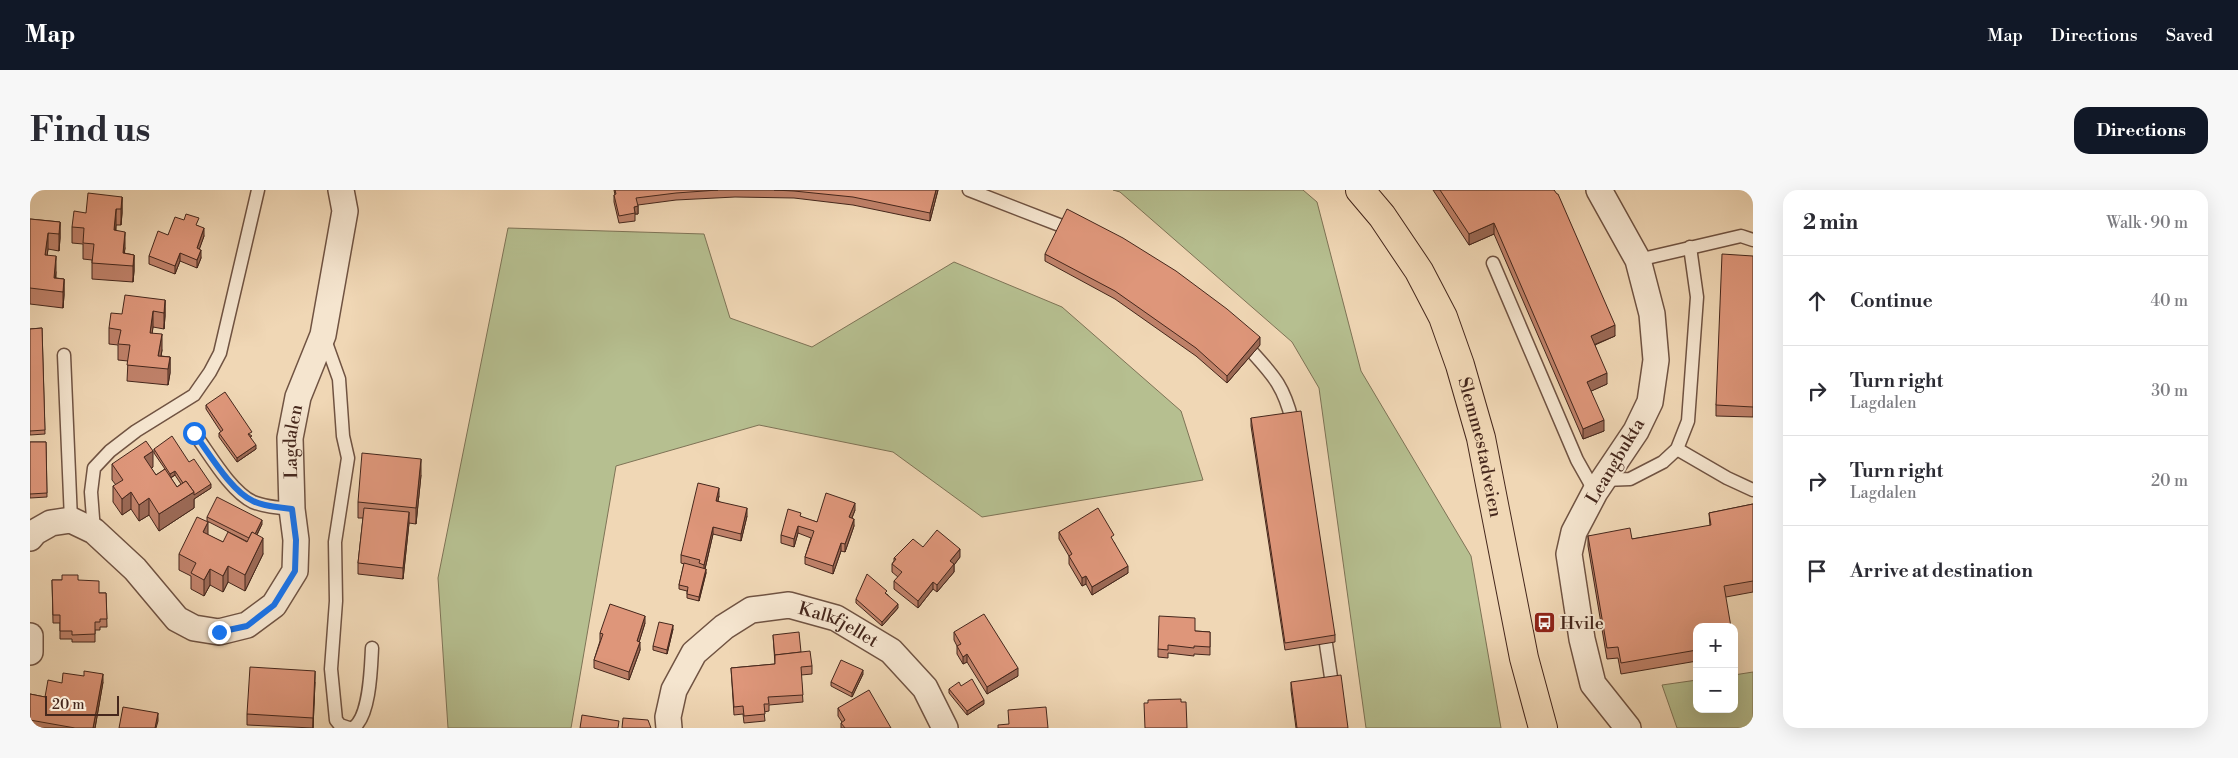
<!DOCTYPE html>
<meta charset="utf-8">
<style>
body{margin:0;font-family:"Libre Bodoni",serif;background:#f7f7f7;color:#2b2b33}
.controls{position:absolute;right:15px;bottom:15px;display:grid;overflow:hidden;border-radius:10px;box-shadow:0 5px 20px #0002}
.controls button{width:45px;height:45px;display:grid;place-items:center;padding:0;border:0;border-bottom:1px solid #e1e1e2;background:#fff;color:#2b2b33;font:25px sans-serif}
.scale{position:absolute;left:15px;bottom:12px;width:74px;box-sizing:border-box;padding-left:5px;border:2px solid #45271c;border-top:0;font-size:14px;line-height:18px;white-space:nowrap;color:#45271c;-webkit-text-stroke:4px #f5e5cf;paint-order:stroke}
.stop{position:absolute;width:15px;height:15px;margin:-11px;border:4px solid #1a73e8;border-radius:50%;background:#fff}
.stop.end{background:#1a73e8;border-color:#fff;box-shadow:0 1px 5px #0008}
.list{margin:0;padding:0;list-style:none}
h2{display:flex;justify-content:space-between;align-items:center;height:65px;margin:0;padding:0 20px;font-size:21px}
h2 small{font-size:16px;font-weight:400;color:#7c7c81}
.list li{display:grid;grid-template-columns:32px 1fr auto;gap:15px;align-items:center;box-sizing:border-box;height:90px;padding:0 20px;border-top:1px solid #e1e1e2}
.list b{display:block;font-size:19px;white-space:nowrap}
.list p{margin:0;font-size:16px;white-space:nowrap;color:#7c7c81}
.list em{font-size:16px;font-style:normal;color:#7c7c81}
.icon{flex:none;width:28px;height:28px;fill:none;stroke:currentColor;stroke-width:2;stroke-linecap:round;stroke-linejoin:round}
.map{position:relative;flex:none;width:1723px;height:538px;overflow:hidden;border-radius:15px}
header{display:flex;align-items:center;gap:30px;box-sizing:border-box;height:70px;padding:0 25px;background:#111827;color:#fff}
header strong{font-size:24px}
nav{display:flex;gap:28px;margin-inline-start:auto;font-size:18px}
.intro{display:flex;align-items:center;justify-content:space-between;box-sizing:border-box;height:120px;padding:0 30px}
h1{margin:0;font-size:35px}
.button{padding:12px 22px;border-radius:15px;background:#111827;color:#fff;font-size:18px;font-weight:700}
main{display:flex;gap:30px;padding:0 30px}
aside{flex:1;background:#fff;border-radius:15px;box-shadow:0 5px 20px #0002}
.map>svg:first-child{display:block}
.green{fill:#b6bf90;stroke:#7e7356}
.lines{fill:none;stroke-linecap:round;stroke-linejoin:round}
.service-casing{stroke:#705342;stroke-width:15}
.minor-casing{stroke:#705342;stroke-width:28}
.primary-casing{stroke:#45271c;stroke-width:30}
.service{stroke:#f5e5cf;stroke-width:12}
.minor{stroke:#f5e5cf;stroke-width:25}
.primary{stroke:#f0d7b5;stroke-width:28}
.wall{fill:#bf8169;stroke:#45271c;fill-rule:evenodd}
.shaded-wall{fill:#9b6955;stroke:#45271c}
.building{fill:#de967a;stroke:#45271c}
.route{stroke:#1a73e8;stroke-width:6}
.labels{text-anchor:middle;stroke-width:4;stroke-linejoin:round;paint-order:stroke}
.street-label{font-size:18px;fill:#45271c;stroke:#f5e5cf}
.poi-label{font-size:18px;fill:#45271c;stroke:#f5e5cf;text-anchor:start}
</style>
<header>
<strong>Map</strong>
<nav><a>Map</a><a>Directions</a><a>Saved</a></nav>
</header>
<div class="intro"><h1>Find us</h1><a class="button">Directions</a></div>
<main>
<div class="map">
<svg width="1723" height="538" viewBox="0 0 1723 538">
<rect width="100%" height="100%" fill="#f0d7b5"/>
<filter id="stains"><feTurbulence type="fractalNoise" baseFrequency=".004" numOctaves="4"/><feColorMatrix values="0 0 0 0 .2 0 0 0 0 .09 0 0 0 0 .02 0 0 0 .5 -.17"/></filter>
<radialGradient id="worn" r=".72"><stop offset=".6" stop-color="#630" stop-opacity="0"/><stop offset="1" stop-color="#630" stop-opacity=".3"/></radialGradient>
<g class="green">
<polygon points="1083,0 1273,0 1287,12 1331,181 1441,366 1471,538 1336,538 1289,198 1262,152 1090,2"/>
<polygon points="478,38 674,44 700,128 782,157 924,72 1032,117 1151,221 1173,290 952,327 863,262 729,235 586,276 541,538 418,538 408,388"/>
<polygon points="1723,482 1723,538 1647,538 1632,495 1667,490 1667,519 1704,519 1704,485"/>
</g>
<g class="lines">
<defs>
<g id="service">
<polyline points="939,0 1032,36"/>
<polyline points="1608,70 1711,46 1723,50"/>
<polyline points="1463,73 1547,270 1565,302"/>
<polyline points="294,147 309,189 313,246 318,268 305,352 306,411 301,479 306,530 310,535 319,538"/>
<path d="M 1223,163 C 1245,187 1254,198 1262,230"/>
<polyline points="34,165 41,330"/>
<path d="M 164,243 C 179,263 200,301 223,312 C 235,317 249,318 262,319"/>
<polyline points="1647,259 1697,288 1723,300"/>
<polyline points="1573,290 1600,289 1633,272 1647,259 1658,231 1667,107 1660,57"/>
<polyline points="64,341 61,302 64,278 80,261 106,241 164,205 180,182 190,163 228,0"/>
<polyline points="1296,454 1302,494"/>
<path d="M 323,538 C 340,527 341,478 342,458"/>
</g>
<g id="minor">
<polyline points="1569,0 1608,70 1622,124 1626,170 1620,212 1606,241 1565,302 1544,342 1539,364 1552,449 1563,494 1598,538"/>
<path id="s1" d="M 0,348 L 5,342 L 21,333 L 41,330 L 64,341 L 105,379 L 147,429 L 164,438 L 189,442 L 217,435 L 244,415 L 265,381 L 266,350 L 262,319 L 260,248 L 268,207 L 293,145 L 315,21 L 311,0"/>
<polyline points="0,446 0,462"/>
<path id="s2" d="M 639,538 L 638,527 L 644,500 L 664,463 L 694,437 L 721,420 L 759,415 L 806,428 L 861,461 L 895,498 L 915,538"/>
</g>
<g id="primary">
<path id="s3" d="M 1330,0 L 1352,26 L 1389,81 L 1413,127 L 1430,175 L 1451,248 L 1494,468 L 1513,538"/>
</g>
</defs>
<use href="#service" class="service-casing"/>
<use href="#minor" class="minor-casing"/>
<use href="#primary" class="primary-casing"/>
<use href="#service" class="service"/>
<use href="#minor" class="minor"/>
<use href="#primary" class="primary"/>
</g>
<g class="wall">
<polygon points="584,0 908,0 900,31 823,15 764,8 705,7 646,10 608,15 608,24 605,24 605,31 589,33 584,12 584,5 585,5"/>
<polygon points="1403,0 1524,0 1585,146 1565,155 1577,194 1561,201 1574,241 1553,249 1464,44 1439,55"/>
<polygon points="92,7 92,23 91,35 86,35 86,41 95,58 94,63 104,65 104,81 103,92 62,89 62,70 53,69 53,54 42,53 42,37 56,23"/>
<polygon points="0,29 30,32 30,48 29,61 18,59 17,65 26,82 26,88 34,89 34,105 33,118 0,114"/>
<polygon points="169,36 174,46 169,59 171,68 167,78 150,71 145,84 119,74 119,66 138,45"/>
<polygon points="1015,64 1230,155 1197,193 1166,166 1085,109 1015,71"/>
<polygon points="1723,66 1723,227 1686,226 1686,215"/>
<polygon points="135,110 135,126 134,139 123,137 122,143 132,160 131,166 140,167 140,183 138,195 97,191 98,171 88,170 88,155 79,154 79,138 92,124"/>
<polygon points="12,138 15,244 0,245 0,139"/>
<polygon points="176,215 222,246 220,247 226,259 207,272 189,247 189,243 191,242 176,219"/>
<polygon points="1221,228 1305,445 1305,452 1255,460 1221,236"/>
<polygon points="0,252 16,252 17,307 0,308"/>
<path d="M 124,259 L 159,272 L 181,298 L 164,309 L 164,318 L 129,341 L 119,325 L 109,331 L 101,319 L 92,325 L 83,312 L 83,296 L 86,295 L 82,290 L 82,274 L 123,277 L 121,278 L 126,285 L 135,279 L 124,263 ZM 145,285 L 151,294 L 147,297 L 141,288 Z"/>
<polygon points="391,285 386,334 379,333 373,389 328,384 328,373 333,328 328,328 328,312"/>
<polygon points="689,306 688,311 717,326 711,351 683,344 675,379 676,383 669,411 657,408 657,401 649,399 649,395 654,374 651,373 651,365"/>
<polygon points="1723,314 1723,402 1696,407 1667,437 1667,471 1591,484 1588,468 1577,469 1558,356 1558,346 1602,349 1680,336 1679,323"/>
<polygon points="825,320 822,328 824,336 815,362 811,361 803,384 775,374 775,367 781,348 768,343 764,357 751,353 751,345 771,327 787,332"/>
<polygon points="177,327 232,334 227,345 233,364 215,401 198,392 193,402 180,395 174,406 161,399 161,386 149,380 149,364 178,345 193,352 218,352 177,331"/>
<polygon points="1029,342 1084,352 1098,383 1062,405 1056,394 1052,396 1039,374 1039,366 1029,349"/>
<polygon points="893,357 930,367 924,375 924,382 907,402 903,399 888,418 864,399 864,391 868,387 862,382 862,374 864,371 864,368"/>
<polygon points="22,390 48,390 69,403 76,403 77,437 70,437 70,440 65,440 65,452 42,452 42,449 30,449 30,433 23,433"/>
<polygon points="857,404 868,418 852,436 826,413 826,409"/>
<polygon points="615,433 609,452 610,460 599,490 564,478 564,470 570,451 570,443"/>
<polygon points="643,439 637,464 623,460 623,456"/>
<polygon points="1165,441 1180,442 1180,465 1164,464 1164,466 1138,463 1138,468 1128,467 1128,459"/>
<polygon points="924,442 988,486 957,504 937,472 933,474 927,464 927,456 924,450"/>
<polygon points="743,445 771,462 782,476 782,484 771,485 773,512 739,515 739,521 734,522 735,531 714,533 713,524 704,525 701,478 745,474"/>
<polygon points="833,484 822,507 801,496 801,492"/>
<polygon points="73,492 65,538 0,538 0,504 15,507 32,493"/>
<polygon points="285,492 283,538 217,535 217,524"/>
<polygon points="1261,492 1318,538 1266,538 1261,500"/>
<polygon points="919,499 954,514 937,525 919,503"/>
<polygon points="808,518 861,538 811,538 811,533 812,532 808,526"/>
</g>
<g class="shaded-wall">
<polygon points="906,0 908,0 900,31 900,23"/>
<polygon points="92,7 92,23 91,35 91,19"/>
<polygon points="608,16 608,24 605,24 604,17"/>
<polygon points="86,19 86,35 84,57 84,40"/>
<polygon points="30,32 30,48 29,61 29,44"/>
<polygon points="1464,33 1464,44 1439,55 1439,44"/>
<polygon points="174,38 174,46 167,66 167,58"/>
<polygon points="95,42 95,58 93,75 93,63"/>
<polygon points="18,43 18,59 15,81 15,65"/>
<polygon points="171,60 171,68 167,78 167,70"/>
<polygon points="150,63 150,71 145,84 145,76"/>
<polygon points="104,65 104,81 103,92 103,76"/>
<polygon points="26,66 26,82 24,101 24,88"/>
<polygon points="34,89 34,105 33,118 33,102"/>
<polygon points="135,110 135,126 134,139 134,123"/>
<polygon points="123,121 123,137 120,159 120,143"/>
<polygon points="1585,135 1585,146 1561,156 1561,146"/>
<polygon points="132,144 132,160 129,178 128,166"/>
<polygon points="1230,147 1230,155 1197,193 1197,186"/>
<polygon points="140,167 140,183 138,195 138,179"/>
<polygon points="1577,183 1577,194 1557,203 1557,192"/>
<polygon points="1574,230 1574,241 1553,249 1553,239"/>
<polygon points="226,255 226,259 207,272 207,268"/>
<polygon points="123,261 123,277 114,283 114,267"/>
<polygon points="391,269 391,285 386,334 386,318"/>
<polygon points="145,281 145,285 140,288 140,284"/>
<polygon points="181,294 181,298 164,309 164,318 129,341 129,324 164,302"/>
<polygon points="689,298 689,306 686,318 686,311"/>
<polygon points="101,302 101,319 92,325 92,309"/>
<polygon points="119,308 119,325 109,331 109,315"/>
<polygon points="825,313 825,320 819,335 819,327"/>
<polygon points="717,318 717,326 711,351 711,344"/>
<polygon points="379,322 379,333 373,389 373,378"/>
<polygon points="824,329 824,336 815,362 815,354"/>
<polygon points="232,330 232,334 222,354 222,350"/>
<polygon points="178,332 178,349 173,342"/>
<polygon points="768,336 768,343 764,357 764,349"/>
<polygon points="683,337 683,344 674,383 674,375"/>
<polygon points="233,348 233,364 215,401 215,385"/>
<polygon points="811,353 811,361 803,384 803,376"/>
<polygon points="930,359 930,367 924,375 924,382 907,402 907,395 920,371"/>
<polygon points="198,376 198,392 193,402 193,386"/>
<polygon points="1098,376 1098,383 1062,405 1062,397"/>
<polygon points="180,379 180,395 174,406 174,390"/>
<polygon points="676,379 676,383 669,411 669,407"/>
<polygon points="1056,386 1056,394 1052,396 1052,388"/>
<polygon points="903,392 903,399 888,418 888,411"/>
<polygon points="868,414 868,418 852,436 852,432"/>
<polygon points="615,426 615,433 607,459 607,451"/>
<polygon points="643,435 643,439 637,464 637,460"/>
<polygon points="610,452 610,460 599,490 599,482"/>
<polygon points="937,464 937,472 933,474 933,467"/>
<polygon points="988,478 988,486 957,504 957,497"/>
<polygon points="833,480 833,484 822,507 822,503"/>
<polygon points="285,481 285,492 283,538 283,528"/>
<polygon points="73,484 73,492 65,538 63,538"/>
<polygon points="954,510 954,514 937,525 937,521"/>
<polygon points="128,523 128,531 126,538 125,538"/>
</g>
<g class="building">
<polygon points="585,0 688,0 646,3 606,8 608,16 604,17 605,23 589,26 584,5 586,4"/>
<polygon points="744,0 906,0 900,23 823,7 764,1"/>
<polygon points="1410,0 1524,0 1527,4 1528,4 1585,135 1561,146 1577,183 1557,192 1574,230 1553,239 1464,33 1439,44"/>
<polygon points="58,3 92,7 91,19 86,19 84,40 95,42 93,63 104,65 103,76 62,73 64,54 53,53 54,38 42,37 44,21 56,23"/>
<polygon points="1037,19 1093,48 1146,81 1197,119 1230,147 1197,186 1166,158 1085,101 1015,64"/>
<polygon points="156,24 169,28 166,35 174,38 167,58 171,60 167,70 150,63 145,76 119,66 128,41 138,45 145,27 154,30"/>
<polygon points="0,29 30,32 29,44 18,43 15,65 26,66 24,88 34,89 33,102 0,98"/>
<polygon points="1692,64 1723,66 1723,217 1686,215"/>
<polygon points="95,105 135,110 134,123 123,121 120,143 132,144 128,166 140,167 138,179 97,175 100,155 88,154 91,140 79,138 81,123 92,124"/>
<polygon points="12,138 15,240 0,241 0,139"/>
<polygon points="195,202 222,242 218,244 226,255 207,268 189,243 193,240 176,215"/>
<polygon points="1271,221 1305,445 1255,453 1221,228"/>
<polygon points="142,246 159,272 164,269 181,294 164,305 164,302 156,291 153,293 145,281 140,284 124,259"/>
<polygon points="116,251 123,261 114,267 126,285 135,279 147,297 156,291 164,302 129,324 119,308 109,315 101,302 92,309 83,296 93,290 82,274"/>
<polygon points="0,252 16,252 17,303 0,304"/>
<polygon points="332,263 391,269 386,318 328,312"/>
<polygon points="668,293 689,298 686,311 717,318 711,344 683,337 674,375 669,373 670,370 651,365"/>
<polygon points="796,303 825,313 819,327 824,329 815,354 811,353 803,376 775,367 784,341 768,336 764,349 751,345 758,319 771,323 770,326 787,332"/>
<polygon points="187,307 232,330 225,344 222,342 219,348 177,327"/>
<polygon points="1723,314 1723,391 1694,396 1701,437 1667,437 1667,460 1591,473 1588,457 1577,458 1558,346 1600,338 1602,349 1681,335 1679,323"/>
<polygon points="334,318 379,322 373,378 328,373"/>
<polygon points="1068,318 1084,345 1081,347 1098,376 1062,397 1056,386 1052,388 1039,366 1042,364 1029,342"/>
<polygon points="167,327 178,332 173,342 193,352 198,342 217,352 222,342 233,348 215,385 198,376 193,386 180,379 174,390 161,383 166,373 149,364"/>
<polygon points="907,340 930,359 920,371 924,374 907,395 903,392 888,411 864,391 872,382 862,374 866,369 864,368 883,349 893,357"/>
<polygon points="654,373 676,379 669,407 657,404 658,397 649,395"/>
<polygon points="837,384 857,401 855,403 868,414 852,432 826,409"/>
<polygon points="32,385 48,385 48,390 69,391 69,403 76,403 77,429 70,429 70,432 65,432 65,444 42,445 42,441 30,441 30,425 23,425 22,390 32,390"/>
<polygon points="580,414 615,426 607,451 610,452 599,482 564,470 573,444 570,443"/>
<polygon points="954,424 988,478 957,497 937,464 933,467 927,456 931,454 924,442"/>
<polygon points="1129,426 1165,428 1165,441 1180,442 1180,457 1164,456 1164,458 1138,455 1138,460 1128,459"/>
<polygon points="629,432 643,435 637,460 623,456"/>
<polygon points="769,442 771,462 745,465 745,468 743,445"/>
<polygon points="780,461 782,476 771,477 773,505 738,507 739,514 734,514 735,524 714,526 713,516 704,517 701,478 745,474 745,465"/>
<polygon points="811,470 833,480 822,503 801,492"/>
<polygon points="220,477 285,481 283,528 217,524"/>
<polygon points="54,481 73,484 63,538 45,538 0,530 0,504 15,507 18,490 32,493 33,483 54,486"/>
<polygon points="1311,485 1318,538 1267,538 1261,492"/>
<polygon points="942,489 954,510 937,521 919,499 929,492 931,496"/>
<polygon points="839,500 861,538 815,538 811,533 815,530 808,518"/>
<polygon points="1151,509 1151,512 1156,512 1157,538 1115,538 1114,513 1118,513 1118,510"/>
<polygon points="93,517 128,523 125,538 89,538"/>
<polygon points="1016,517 1018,538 968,538 968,535 979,534 978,520"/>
<polygon points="552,525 589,531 588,538 550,538"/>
<polygon points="593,528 618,530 621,538 592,538"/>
</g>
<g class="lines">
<path class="route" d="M 164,243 C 179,263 201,301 223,311 C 235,317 249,317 262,319 L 266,350 L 265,381 L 244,415 L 217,436 L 189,442"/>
</g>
<defs>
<symbol id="bus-square" viewBox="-11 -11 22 22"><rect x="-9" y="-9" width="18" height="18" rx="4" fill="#8f2418" stroke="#f5e5cf"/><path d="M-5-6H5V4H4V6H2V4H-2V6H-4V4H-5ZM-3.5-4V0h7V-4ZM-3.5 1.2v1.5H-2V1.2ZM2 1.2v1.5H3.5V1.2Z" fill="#fff"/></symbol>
</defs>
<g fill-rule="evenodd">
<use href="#bus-square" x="1502" y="420" width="25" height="25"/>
</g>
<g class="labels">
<g class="street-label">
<text dy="6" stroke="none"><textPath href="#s1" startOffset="470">Lagdalen</textPath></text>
<text dy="6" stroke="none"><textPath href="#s3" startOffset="288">Slemmestadveien</textPath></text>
<text transform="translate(1585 271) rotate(-59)" y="6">Leangbukta</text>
<text dy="6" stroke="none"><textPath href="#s2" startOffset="244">Kalkfjellet</textPath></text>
</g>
<g class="poi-label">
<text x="1530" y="439">Hvile</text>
</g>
</g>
<rect width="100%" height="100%" filter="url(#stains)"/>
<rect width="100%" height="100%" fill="url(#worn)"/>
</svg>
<div class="controls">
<button>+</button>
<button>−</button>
</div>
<div class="scale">20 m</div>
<div class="stop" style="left:164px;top:243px"></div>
<div class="stop end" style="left:189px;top:442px"></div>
</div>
<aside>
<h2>2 min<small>Walk · 90 m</small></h2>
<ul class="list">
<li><svg class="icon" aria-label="ahead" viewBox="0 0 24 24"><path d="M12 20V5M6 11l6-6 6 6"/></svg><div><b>Continue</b></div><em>40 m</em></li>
<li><svg class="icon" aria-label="right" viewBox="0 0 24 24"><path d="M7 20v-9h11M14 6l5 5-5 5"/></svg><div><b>Turn right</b><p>Lagdalen</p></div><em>30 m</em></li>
<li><svg class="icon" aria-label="right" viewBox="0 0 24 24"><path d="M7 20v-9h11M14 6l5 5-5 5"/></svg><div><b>Turn right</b><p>Lagdalen</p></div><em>20 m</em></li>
<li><svg class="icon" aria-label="arrive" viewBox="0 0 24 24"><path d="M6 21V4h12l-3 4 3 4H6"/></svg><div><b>Arrive at destination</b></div></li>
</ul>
</aside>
</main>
